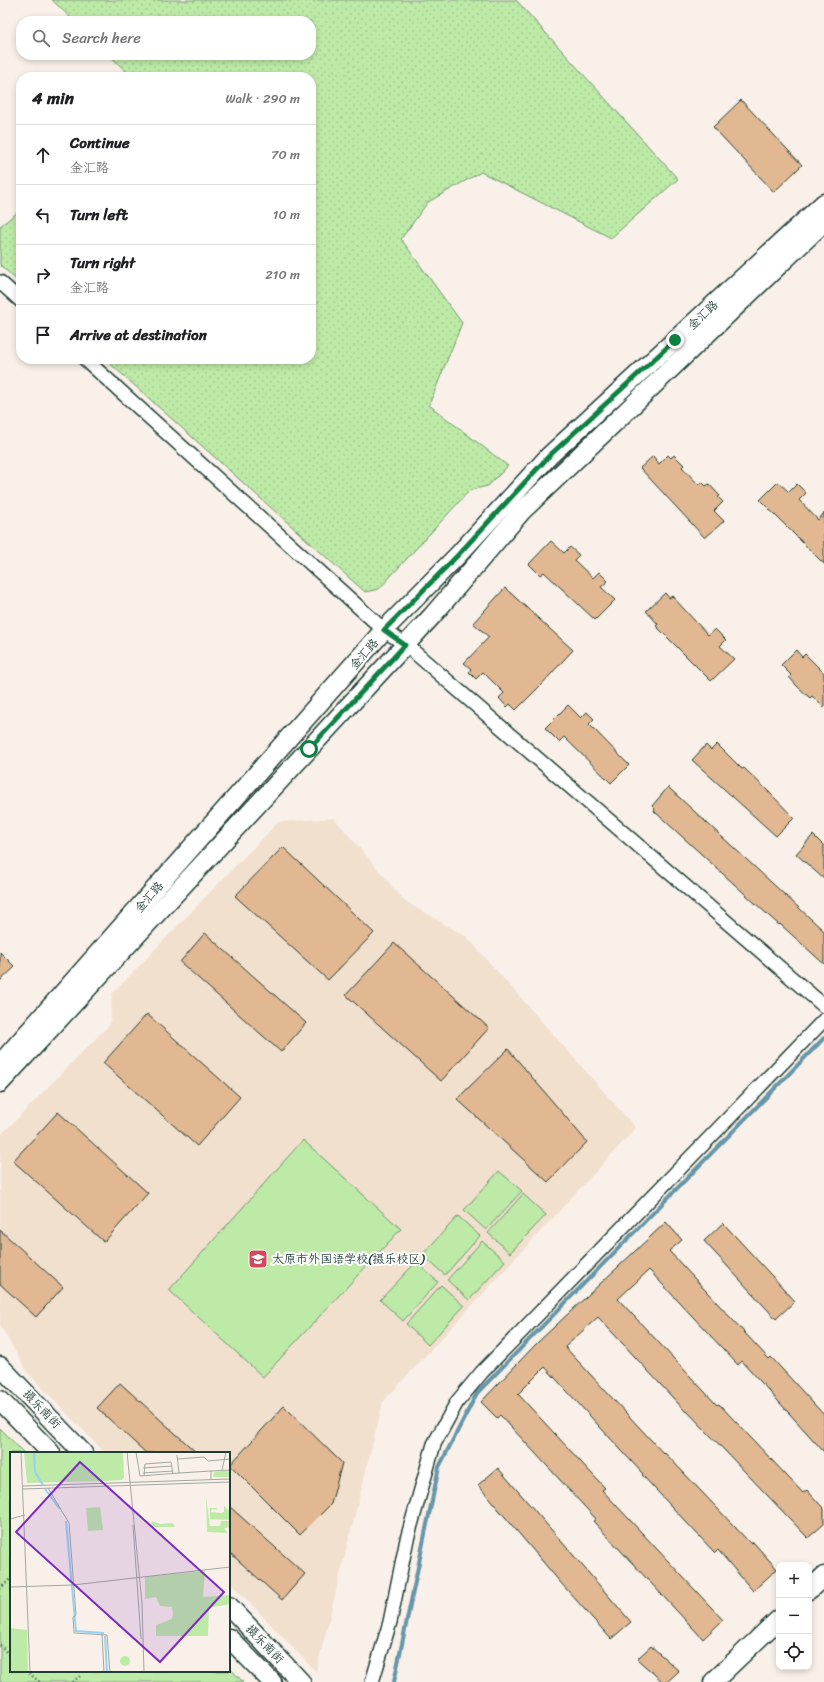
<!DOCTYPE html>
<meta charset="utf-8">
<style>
body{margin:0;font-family:Sriracha,"LXGW WenKai TC",sans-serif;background:#f2f2f2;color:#202124}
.controls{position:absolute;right:12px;bottom:12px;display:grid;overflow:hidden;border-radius:8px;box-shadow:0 2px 6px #0003}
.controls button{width:36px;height:36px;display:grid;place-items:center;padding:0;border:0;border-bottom:1px solid #e0e0e0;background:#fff;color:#202124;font:20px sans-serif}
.stop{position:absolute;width:12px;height:12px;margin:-9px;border:3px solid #0b8043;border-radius:50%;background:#fff}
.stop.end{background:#0b8043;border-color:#fff;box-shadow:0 1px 4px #0008}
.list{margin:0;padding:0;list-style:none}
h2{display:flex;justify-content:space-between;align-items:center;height:52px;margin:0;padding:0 16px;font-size:17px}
h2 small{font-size:13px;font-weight:400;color:#757577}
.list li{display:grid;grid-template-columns:26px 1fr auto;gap:12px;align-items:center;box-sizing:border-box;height:60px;padding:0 16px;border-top:1px solid #e0e0e0}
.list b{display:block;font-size:15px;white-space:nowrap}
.list p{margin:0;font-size:13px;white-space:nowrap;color:#757577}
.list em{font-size:13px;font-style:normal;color:#757577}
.icon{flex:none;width:22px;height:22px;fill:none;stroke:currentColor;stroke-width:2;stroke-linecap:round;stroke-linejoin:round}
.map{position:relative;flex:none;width:824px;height:1682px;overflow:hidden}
.search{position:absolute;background:#fff;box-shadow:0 2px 6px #0003;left:16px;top:16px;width:300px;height:44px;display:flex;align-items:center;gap:10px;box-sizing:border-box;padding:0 14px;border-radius:16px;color:#757577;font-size:15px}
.panel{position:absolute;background:#fff;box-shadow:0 2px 6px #0003;left:16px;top:72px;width:300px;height:292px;border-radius:16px}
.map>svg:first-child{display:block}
.built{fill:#f2e0cf}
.grass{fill:url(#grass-dots);stroke:#6e946e}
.green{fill:#beeaa7;stroke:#6e946e}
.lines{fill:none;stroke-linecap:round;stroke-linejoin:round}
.stream{stroke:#6696a9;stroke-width:4}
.building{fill:#e2b892;stroke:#1f3d34}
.street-casing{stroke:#1f3d34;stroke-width:16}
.secondary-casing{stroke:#1f3d34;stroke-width:21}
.path{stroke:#1f3d34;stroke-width:2.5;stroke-dasharray:1 3;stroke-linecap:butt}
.street{stroke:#fff;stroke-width:13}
.secondary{stroke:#fff;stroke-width:18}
.route{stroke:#0b8043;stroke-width:5}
.labels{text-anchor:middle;stroke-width:4;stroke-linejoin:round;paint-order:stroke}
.street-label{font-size:12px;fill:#1f3d34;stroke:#fff}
.poi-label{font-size:12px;fill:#1f3d34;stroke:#fff;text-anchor:start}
.inset-river{fill:none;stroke:#96d2f7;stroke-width:2}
.inset-road{fill:none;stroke:#a2a9a1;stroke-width:1}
.view{fill:#7b2cbf;fill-opacity:0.15;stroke:#7b2cbf;stroke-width:2}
.inset-edge{fill:none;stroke:#1f3d34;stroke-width:2}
</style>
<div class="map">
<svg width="824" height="1682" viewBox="0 0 824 1682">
<defs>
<pattern id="grass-dots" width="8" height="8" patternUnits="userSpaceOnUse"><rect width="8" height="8" fill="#beeaa7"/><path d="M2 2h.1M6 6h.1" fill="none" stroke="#a3ca90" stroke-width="1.8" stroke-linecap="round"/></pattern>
</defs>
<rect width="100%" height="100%" fill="#f9f1e9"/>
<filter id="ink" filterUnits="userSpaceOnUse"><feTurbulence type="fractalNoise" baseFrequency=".025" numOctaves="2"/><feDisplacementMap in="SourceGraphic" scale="8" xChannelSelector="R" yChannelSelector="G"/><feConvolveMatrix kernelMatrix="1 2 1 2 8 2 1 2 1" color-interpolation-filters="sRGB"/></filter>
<g filter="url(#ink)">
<polygon class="built" points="334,818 405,901 467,937 636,1128 383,1402 316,1672 229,1581 229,1453 105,1453 27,1372 0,1325 0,1136 110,1024 112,994 278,822"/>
<g class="grass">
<polygon points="52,0 516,0 678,179 611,238 481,172 428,202 401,239 462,323 429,405 508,466 488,486 470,490 379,589 365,592 105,359 311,359 311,77 132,77 109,55 311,55 311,21 74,21"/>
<polygon points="21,210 21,284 0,265 0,226"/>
</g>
<g class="green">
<polygon points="303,1140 401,1229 263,1377 169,1290"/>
<polygon points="499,1171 522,1191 486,1230 464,1210"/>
<polygon points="523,1194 546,1215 510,1253 488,1233"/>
<polygon points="458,1216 480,1236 445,1275 422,1255"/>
<polygon points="482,1241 505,1261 469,1300 447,1280"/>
<polygon points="416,1262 438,1282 403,1321 380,1300"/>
<polygon points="441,1285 464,1306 428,1345 406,1324"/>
<polygon points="0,1428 24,1453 11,1453 11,1671 229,1671 229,1667 243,1682 0,1682"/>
</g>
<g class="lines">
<polyline class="stream" points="394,1682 439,1467 477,1393 824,1038"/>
</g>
<g class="building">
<polygon points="741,100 802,165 774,192 713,127"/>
<polygon points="668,455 671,458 674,455 684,465 682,467 699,485 702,482 706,486 709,484 720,496 718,497 723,502 714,511 724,521 705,538 640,468 653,456 659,464"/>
<polygon points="778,482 789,492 797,484 806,493 799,500 818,520 824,513 824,564 760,500"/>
<polygon points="551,541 564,553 570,547 579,555 574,560 593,578 599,572 608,581 601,587 615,600 595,620 544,572 540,575 529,564"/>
<polygon points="505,588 573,650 541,685 516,710 510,704 507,707 499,698 504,693 483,672 476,679 469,672 471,669 464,663 489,637 473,623"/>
<polygon points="665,593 669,598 672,596 708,635 715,629 726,640 720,646 734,659 711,681 656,626 658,624 646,611"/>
<polygon points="796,650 802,657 805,654 824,673 824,708 812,696 810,698 797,686 789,677 791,675 781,665"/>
<polygon points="568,705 581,718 587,712 594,719 589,724 629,765 611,783 564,737 559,742 545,728"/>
<polygon points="717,744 742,769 744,768 769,792 794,818 776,836 692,760 706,745 711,750"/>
<polygon points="668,787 824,931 824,964 780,924 779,925 654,811 655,809 652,806"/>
<polygon points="813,835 824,846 824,879 796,854"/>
<polygon points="283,847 374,933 328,980 235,896"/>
<polygon points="205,933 306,1023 281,1052 180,962"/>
<polygon points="394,943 489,1028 441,1081 346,995"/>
<polygon points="0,952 15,967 0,981"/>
<polygon points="147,1014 240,1097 197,1146 103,1063"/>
<polygon points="508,1049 587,1142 548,1182 457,1099"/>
<polygon points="58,1112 148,1193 104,1242 13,1161"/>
<polygon points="666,1222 682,1240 669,1251 769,1359 771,1357 824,1415 824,1452 742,1361 738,1365 649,1270 618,1299 717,1405 719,1404 803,1493 807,1490 824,1509 824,1524 808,1538 687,1411 686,1412 598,1317 565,1347 664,1454 665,1453 751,1544 753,1542 777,1569 753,1591 718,1550 715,1553 642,1475 643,1474 545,1367 518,1394 605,1488 602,1490 723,1620 703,1639 593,1521 596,1519 500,1415 497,1418 481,1402 537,1343"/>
<polygon points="723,1223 795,1301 776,1319 704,1241"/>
<polygon points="0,1230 63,1287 36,1317 0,1284"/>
<polygon points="120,1383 197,1453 146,1453 97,1408"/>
<polygon points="284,1406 342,1463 331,1504 300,1535 230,1465"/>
<polygon points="498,1468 631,1622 611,1639 560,1582 478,1485"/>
<polygon points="229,1506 305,1574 282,1600 229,1552"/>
<polygon points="651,1646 679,1671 667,1682 663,1682 637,1659"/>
</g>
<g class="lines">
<defs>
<g id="street">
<polyline points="0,282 21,301"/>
<polyline points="85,359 384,630 406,645 824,1006"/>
<polyline points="372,1682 390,1622 407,1539 434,1444 457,1402 482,1372 824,1020"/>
</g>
<g id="secondary">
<polyline points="0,1064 384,630 457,556 549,456 824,203"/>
<polyline points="0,1083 432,616 522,511 824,222"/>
<polyline points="0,1366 83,1453"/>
<polyline points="0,1400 51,1453"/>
<polyline points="809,1590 824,1576"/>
<polyline points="229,1606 301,1682"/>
<polyline points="229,1638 272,1682"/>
<polyline points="713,1682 779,1619"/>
</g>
</defs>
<use href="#street" class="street-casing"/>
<use href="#secondary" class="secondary-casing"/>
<g class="path">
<polyline points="0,1589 11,1578"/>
<polyline points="0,1645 11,1657"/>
<polyline points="26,1671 40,1682"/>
<polyline points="73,1682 81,1675"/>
</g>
<use href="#street" class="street"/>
<use href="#secondary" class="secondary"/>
</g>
</g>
<g class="lines" filter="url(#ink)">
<polyline class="route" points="309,749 405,645 384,630 457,556 549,456 675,340"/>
</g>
<defs>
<symbol id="school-square" viewBox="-11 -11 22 22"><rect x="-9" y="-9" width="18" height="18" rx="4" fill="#d1495b" stroke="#fff"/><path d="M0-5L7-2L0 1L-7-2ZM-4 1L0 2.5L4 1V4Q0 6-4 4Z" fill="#fff"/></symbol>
</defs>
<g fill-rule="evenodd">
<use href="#school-square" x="247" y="1248" width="22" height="22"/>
</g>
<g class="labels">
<g class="street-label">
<text transform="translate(703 315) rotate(-43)" y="4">金汇路</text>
<text transform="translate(364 654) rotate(-49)" y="4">金汇路</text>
<text transform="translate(149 897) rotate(-49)" y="4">金汇路</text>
<text transform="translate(42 1409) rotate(46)" y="4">摄乐南街</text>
<text transform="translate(265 1644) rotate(46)" y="4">摄乐南街</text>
</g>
<g class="poi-label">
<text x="272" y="1263">太原市外国语学校(摄乐校区)</text>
</g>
</g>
<g transform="translate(10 1452)">
<rect width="220" height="220" fill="#f9f1e9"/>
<path d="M 220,18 L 220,25 L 203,25 L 204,20 ZM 196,44 L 200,74 L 210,74 L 211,69 L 219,69 L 220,78 L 218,75 L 214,77 L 218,81 L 197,80 ZM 214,54 L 220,59 L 220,68 L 200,67 L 200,56 L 207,56 L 206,58 L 202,57 L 201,60 L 211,61 L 214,60 ZM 195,119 L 193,145 L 220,143 L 220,152 L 199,156 L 198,184 L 146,184 L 146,173 L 162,167 L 163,161 L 162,155 L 150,154 L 146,145 L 135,147 L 135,125 ZM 0,176 L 17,178 L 18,220 L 0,220 Z" fill="#beeaa7"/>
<path d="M 14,0 L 113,0 L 114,25 L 112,28 L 94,29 L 17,31 ZM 90,55 L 93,78 L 78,79 L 76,56 ZM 142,69 L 150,72 L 163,71 L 165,75 L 145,75 L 141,73 ZM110 209a5 5 0 1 1 10 0a5 5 0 1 1-10 0Z" fill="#beeaa7"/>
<path class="inset-river" d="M 24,0 L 25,20 L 33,33M 35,37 L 50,57M 56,69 L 66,179 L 94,181M 95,184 L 97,220"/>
<path class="inset-road" d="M 11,0 L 20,220M 117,0 L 132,151 L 134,220M 126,0 L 130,24 L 169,21M 167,3 L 169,21 L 201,19 L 201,28M 168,7 L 194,5 L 198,9 L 220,7M 133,16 L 162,14M 212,18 L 216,0M 201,19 L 220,18M 133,21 L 163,19M 134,24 L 135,12 L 161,10 L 163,22M 13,34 L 220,27M 38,36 L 59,71 L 66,163 L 63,165 L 64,181 L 97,183 L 100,220M 13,37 L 220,30M 0,67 L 15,63M 123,73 L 131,187M 0,135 L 63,133 L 220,115M 92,182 L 94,220"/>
<path class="view" d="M 70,10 L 214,140 L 150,210 L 6,80 Z"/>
<rect width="220" height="220" class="inset-edge"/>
</g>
</svg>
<div class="controls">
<button>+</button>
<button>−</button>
<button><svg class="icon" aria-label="locate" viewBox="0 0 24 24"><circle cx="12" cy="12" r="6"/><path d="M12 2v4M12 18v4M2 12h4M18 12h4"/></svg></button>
</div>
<div class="stop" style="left:309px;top:749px"></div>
<div class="stop end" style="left:675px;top:340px"></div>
<div class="search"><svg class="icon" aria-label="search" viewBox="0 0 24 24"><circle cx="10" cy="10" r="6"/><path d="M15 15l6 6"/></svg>Search here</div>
<section class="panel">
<h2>4 min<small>Walk · 290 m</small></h2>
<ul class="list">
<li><svg class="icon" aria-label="ahead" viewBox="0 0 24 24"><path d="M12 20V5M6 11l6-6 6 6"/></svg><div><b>Continue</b><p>金汇路</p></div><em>70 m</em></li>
<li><svg class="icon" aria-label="left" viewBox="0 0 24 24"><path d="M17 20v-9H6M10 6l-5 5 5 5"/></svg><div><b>Turn left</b></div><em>10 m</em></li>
<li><svg class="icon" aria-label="right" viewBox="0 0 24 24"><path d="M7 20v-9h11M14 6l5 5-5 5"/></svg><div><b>Turn right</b><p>金汇路</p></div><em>210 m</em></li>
<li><svg class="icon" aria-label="arrive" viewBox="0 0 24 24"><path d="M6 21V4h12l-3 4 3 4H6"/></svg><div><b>Arrive at destination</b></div></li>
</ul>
</section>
</div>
